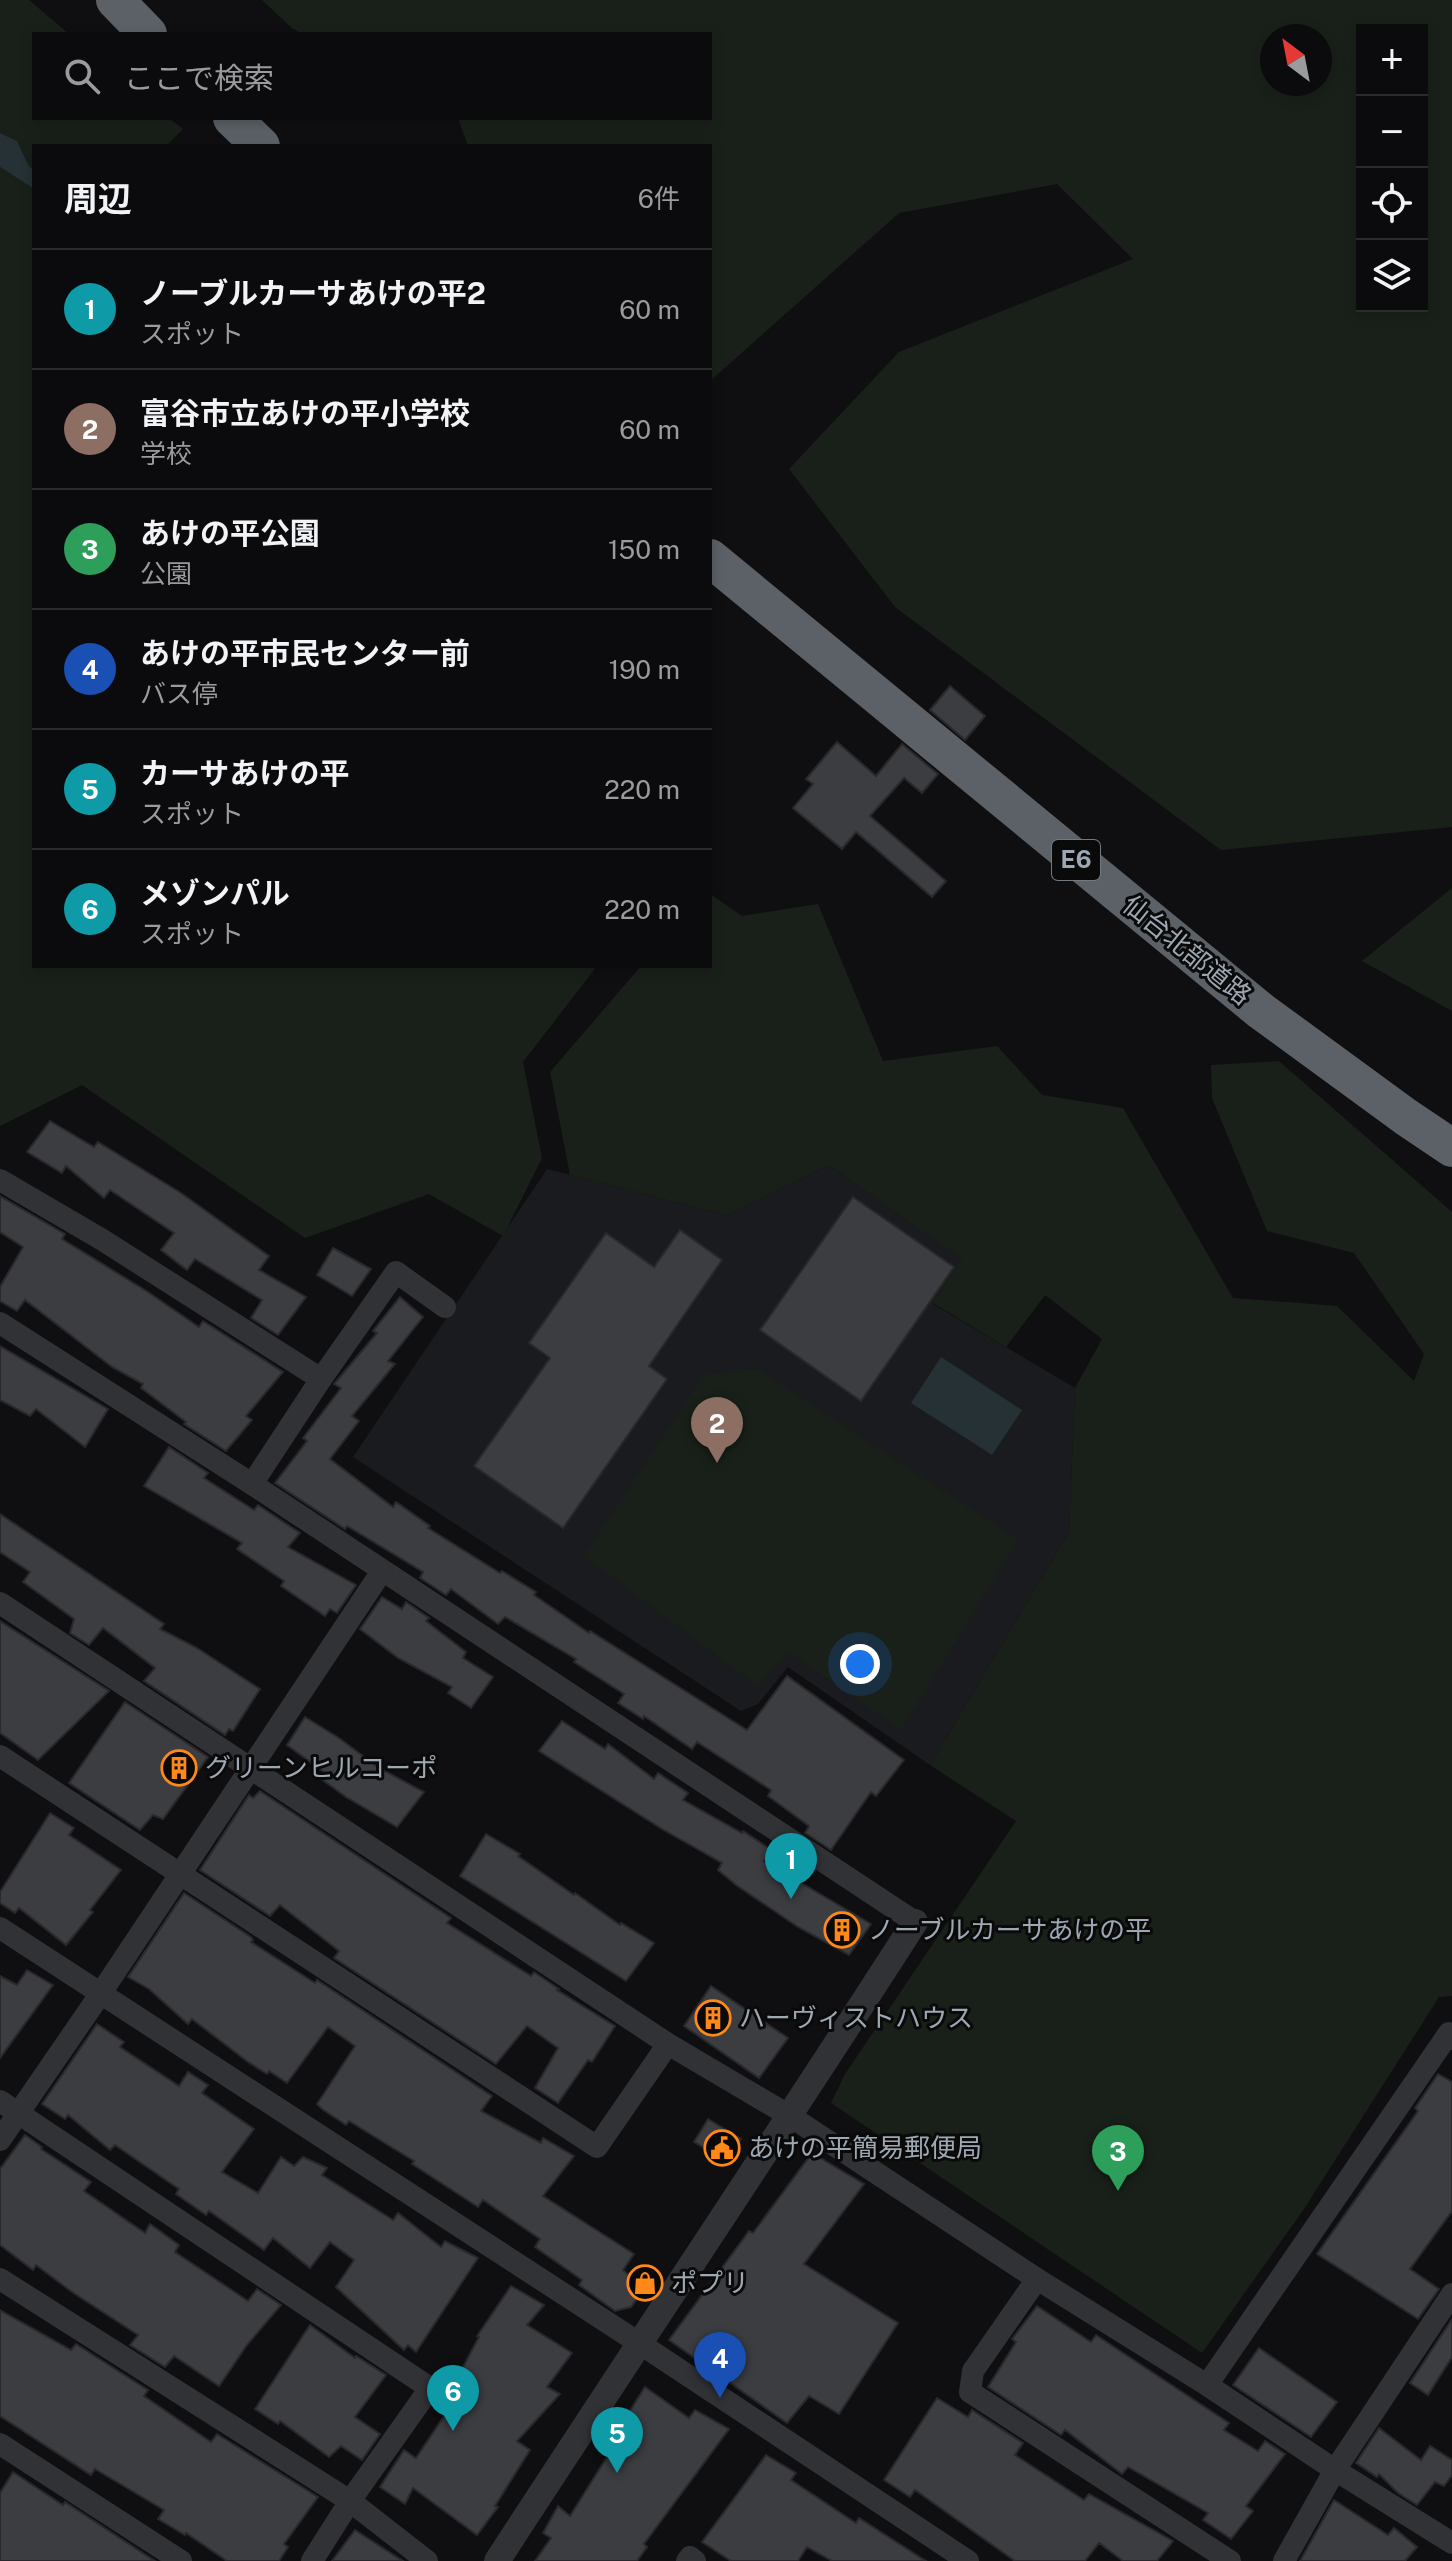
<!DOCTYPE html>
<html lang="ja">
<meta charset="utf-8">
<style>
body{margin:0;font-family:"Public Sans","Noto Sans JP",sans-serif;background:#19191b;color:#f1f3f6}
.controls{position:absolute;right:24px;top:24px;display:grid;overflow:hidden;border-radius:0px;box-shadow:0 4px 12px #0003}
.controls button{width:72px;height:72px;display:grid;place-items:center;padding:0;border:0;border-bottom:2px solid #2b2b2e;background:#0b0b0d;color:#f1f3f6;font:40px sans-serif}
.compass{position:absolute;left:1260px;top:24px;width:72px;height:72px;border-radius:50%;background:#0b0b0d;box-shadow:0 4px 12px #0003;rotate:328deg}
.you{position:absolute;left:860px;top:1664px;width:28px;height:28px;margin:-20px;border:6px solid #fff;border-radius:50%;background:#1a73e8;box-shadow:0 0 0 12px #1a73e833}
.badge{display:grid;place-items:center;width:52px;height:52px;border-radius:50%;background:#ff8818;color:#fff;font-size:26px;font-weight:700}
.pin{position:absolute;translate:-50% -66px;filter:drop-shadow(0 2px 4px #0008)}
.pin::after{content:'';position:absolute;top:42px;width:28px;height:24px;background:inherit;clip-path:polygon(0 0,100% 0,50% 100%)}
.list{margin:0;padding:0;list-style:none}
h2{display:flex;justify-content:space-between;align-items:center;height:104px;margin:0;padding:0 32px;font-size:34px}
h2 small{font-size:26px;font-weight:400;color:#9a9b9d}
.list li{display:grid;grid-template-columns:52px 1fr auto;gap:24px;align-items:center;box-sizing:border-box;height:120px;padding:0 32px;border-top:2px solid #2b2b2e}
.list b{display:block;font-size:30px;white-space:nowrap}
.list p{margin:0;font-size:26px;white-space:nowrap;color:#9a9b9d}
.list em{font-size:26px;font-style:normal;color:#9a9b9d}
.icon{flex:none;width:44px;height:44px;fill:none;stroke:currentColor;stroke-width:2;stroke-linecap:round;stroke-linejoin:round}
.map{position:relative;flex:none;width:1452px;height:2561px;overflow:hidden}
.search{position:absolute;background:#0b0b0d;box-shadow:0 4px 12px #0003;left:32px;top:32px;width:680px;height:88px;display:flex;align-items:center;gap:20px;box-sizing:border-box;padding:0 28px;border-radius:0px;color:#9a9b9d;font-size:30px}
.panel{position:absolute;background:#0b0b0d;box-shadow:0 4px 12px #0003;left:32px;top:144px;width:680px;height:824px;border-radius:0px}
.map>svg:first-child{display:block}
.built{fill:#1a1b1e}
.green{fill:#192019;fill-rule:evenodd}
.water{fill:#253135}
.building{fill:#3b3d41;stroke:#29292d;stroke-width:2}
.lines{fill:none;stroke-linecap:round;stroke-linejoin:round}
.minor{stroke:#303236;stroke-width:22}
.tertiary{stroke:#303236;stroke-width:26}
.motorway{stroke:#5b6167;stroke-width:38}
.labels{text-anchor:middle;stroke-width:6;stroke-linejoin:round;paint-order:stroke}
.shield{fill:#0a0a0b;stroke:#727981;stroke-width:2}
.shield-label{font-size:24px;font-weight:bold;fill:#9ea8b3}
.street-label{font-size:26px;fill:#9ea8b3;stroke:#0a0a0b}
.poi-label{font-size:26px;fill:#9ea8b3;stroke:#0a0a0b;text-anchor:start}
</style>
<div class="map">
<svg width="1452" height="2561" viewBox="0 0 1452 2561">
<rect width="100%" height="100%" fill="#0f0f11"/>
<polygon class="built" points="829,1165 963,1259 933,1304 1075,1388 1069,1532 930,1765 788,1667 758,1704 741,1711 353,1457 547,1169 727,1215"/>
<g class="green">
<polygon points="0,0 29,0 69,34 34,34 34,118 169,118 183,129 166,146 34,146 34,170 29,166 17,141 0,133"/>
<path d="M 262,0 L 1452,0 L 1452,827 L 1221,850 L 895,607 L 789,469 L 899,352 L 1133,259 L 1057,184 L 899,213 L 710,381 L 710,146 L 468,146 L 458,118 L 710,118 L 710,34 L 303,34 L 292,28 ZM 1422,30 L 1422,306 L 1362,306 L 1362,30 ZM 1272,36 L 1320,36 L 1320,84 L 1272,84 Z"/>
<polygon points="0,167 34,189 34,966 597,966 523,1062 542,1158 503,1236 429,1194 305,1238 82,1085 0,1126"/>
<polygon points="1452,888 1452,1011 1362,961"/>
<polygon points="710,894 742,916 818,904 883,1061 997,1046 1042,1095 1123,1108 1233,1298 1337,1306 1414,1381 1424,1354 1354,1253 1267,1231 1212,1098 1211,1065 1279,1061 1452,1212 1452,1996 1439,1997 1304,2209 1202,2353 831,2103 845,2074 1016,1821 930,1765 1069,1532 1075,1388 1102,1339 1045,1295 1006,1347 933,1303 962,1259 829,1165 727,1215 570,1175 550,1072 641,966 710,966"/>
<polygon points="757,1369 1018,1540 901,1730 788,1651 757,1686 584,1556 704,1375"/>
</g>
<g class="water">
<polygon points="0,133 17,141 29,166 34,170 34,189 0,167"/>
<polygon points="941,1357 1022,1410 992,1455 911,1403"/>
</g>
<g class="building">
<polygon points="950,686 985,716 965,740 930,710"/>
<polygon points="837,742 876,776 902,744 938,774 922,793 904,778 870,816 946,881 932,897 856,832 842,849 793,808 813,784 806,779"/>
<polygon points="50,1121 94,1147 98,1142 181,1193 269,1256 259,1270 306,1297 278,1335 251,1318 262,1300 195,1259 187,1270 161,1250 174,1233 110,1190 104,1198 66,1166 62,1173 27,1152"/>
<polygon points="0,1196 65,1234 62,1239 148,1292 199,1327 203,1321 283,1372 246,1416 252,1420 226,1451 184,1424 186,1422 141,1388 143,1384 112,1367 25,1300 17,1311 0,1301 0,1287 23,1247 0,1232"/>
<polygon points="853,1197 954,1267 861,1401 760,1330"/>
<polygon points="680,1230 722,1260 649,1366 667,1379 563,1528 474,1466 550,1358 529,1343 606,1233 654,1267"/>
<polygon points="333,1248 371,1269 352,1296 317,1275"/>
<polygon points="400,1297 423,1317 388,1361 395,1364 352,1416 359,1421 330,1459 393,1507 396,1502 430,1526 428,1528 500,1573 502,1571 536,1592 534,1595 589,1633 590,1631 747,1730 787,1676 904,1760 876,1796 871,1792 831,1850 805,1833 809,1826 768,1796 771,1790 697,1742 692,1749 644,1716 643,1719 618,1703 624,1694 574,1662 576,1659 505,1617 498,1624 451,1589 446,1595 420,1578 423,1572 347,1526 345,1529 275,1483 307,1441 303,1438 341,1388 334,1384 377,1333 373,1331"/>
<polygon points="0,1346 108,1409 85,1447 36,1409 30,1416 0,1400"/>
<polygon points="169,1447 208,1473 204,1478 254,1510 258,1505 300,1533 288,1547 356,1585 337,1613 330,1609 325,1616 281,1586 284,1581 237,1549 242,1543 144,1486"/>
<polygon points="0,1514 164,1624 160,1629 197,1648 260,1689 233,1731 229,1729 225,1735 144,1681 155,1668 103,1628 89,1645 70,1633 74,1619 23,1582 30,1572 0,1552"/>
<polygon points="382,1597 402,1609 406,1602 429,1618 426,1621 466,1652 463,1658 493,1677 471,1708 448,1693 452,1687 398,1658 360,1629"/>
<polygon points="0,1621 109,1691 38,1760 0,1733"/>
<polygon points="125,1702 208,1757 163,1819 153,1815 140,1830 69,1783"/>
<polygon points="305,1717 339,1738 379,1768 424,1792 397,1827 346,1797 320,1778 324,1772 287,1745"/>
<polygon points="562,1721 605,1749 608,1744 654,1779 658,1773 688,1793 683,1800 742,1833 743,1831 773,1851 764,1861 871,1924 849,1955 798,1927 736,1885 718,1870 722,1863 662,1829 539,1751"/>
<polygon points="260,1791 451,1918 447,1923 531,1976 534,1972 559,1989 557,1990 615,2026 592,2062 588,2060 558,2103 535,2088 558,2048 527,2026 496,2064 334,1958 339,1951 280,1905 270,1916 200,1870 249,1795 253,1798"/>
<polygon points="50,1813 74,1828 69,1835 121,1870 90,1910 93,1912 66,1945 19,1908 15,1913 0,1903 0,1892"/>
<polygon points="486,1834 520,1854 518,1856 574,1895 575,1893 620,1925 621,1923 654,1943 626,1981 460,1876"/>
<polygon points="184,1893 251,1937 253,1940 251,1942 315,1983 317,1980 492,2096 481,2111 541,2143 543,2138 574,2156 543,2196 634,2254 623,2270 644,2289 631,2307 615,2311 579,2285 582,2280 535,2247 540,2239 483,2200 478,2207 412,2164 414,2161 349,2121 346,2125 322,2109 317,2104 355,2046 328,2027 287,2083 269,2071 267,2074 248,2062 192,2019 188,2024 149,1989 128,1977"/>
<polygon points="27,1970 53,1985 0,2058 0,1976 17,1985"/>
<polygon points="711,1986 788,2038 759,2078 684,2026"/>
<polygon points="97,2024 124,2042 120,2047 179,2086 188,2072 208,2085 202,2093 254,2129 222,2172 258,2193 281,2157 294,2166 303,2157 327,2168 322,2175 393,2220 398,2213 441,2247 445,2241 478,2258 416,2352 408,2345 404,2350 336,2287 354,2260 330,2242 310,2268 273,2238 264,2250 209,2211 206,2215 176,2194 179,2189 115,2145 110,2150 68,2115 65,2119 42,2104"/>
<polygon points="1438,2074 1452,2082 1452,2211 1410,2269 1439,2289 1418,2319 1317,2254 1418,2111 1415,2108"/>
<polygon points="708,2119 741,2139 724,2159 694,2142"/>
<polygon points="25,2135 42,2147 41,2149 91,2182 84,2191 145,2233 150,2224 179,2245 175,2252 248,2301 257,2289 281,2305 247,2345 219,2386 174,2356 165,2367 130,2345 138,2335 72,2292 36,2265 33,2270 0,2245 0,2169"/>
<polygon points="812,2153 864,2184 804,2264 898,2323 839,2414 809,2396 787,2423 669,2340 749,2231 753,2233"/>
<polygon points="511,2286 544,2305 527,2325 572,2353 547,2387 560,2394 517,2441 530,2450 495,2506 498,2507 477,2535 413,2488 405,2504 380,2487 404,2450 416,2458 452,2404 463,2410 466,2407 456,2398 462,2389 454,2384 479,2337 477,2336"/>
<polygon points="1037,2306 1091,2342 1096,2335 1229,2423 1224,2430 1258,2451 1265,2441 1285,2454 1246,2506 1253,2511 1231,2539 1203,2520 1208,2513 1128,2467 1122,2474 1065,2430 1061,2435 988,2387 1016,2342 1012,2339"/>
<polygon points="0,2310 71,2350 76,2344 148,2390 144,2396 211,2442 217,2434 318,2497 284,2544 288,2547 279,2561 227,2561 186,2533 185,2535 158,2519 164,2510 95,2469 91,2475 0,2416"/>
<polygon points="1452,2319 1452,2357 1428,2395 1410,2383"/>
<polygon points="310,2325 355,2358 356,2356 386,2375 355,2417 380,2434 362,2460 341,2446 329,2457 280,2421 278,2424 255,2409"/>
<polygon points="1259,2348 1337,2402 1311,2437 1233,2385"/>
<polygon points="645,2387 689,2418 695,2410 729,2429 644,2544 647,2547 637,2561 535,2561 551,2538 543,2533 558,2506 570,2516 624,2430 619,2428"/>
<polygon points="937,2398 968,2417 972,2410 1023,2443 1015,2455 1084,2500 1089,2494 1173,2541 1157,2561 1123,2561 1099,2543 1085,2561 1015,2561 915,2490 910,2497 884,2480"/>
<polygon points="1379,2428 1421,2460 1430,2446 1452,2460 1452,2475 1444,2486 1435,2482 1417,2505 1398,2493 1379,2474 1377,2477 1356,2463"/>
<polygon points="766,2455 796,2473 791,2480 856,2523 859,2518 926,2561 832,2561 807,2547 798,2561 731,2561 702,2542"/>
<polygon points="13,2472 63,2505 65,2502 155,2561 0,2561 0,2493"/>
<polygon points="1334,2500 1388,2535 1394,2528 1417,2547 1405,2561 1300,2561"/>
<polygon points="355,2530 403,2561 332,2561"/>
</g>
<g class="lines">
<g class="minor">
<polyline points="0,1180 101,1239 321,1379 252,1484"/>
<polyline points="0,1323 252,1484 915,1922"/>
<polyline points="321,1379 396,1272 445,1307"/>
<polyline points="0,1603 668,2044 790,2116 1037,2279 1207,2385 1335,2470 1452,2543"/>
<polyline points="0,1756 597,2147 668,2044"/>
<polyline points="0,1928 639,2343 968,2561"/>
<polyline points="0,2101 430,2388 350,2501 312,2561"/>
<polyline points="0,2140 101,1993 382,1571"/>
<polyline points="0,2279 350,2501 427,2561"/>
<polyline points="1037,2279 973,2371 970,2392 1230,2561"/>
<polyline points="1207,2385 1449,2033 1452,2039"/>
<polyline points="0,2444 181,2561"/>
<polyline points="687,2561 690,2557 695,2561"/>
<polyline points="1284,2561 1335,2470 1452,2294"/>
</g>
<path class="tertiary" d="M 497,2561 C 636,2347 778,2136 915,1922"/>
<g class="motorway">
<polyline points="115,0 148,34"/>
<polyline points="232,118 261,146"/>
<polyline points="710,558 1261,1011 1406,1117 1452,1148"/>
</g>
</g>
<defs>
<symbol id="building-ring" viewBox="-11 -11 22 22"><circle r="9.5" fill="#0a0a0b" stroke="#ff8818" stroke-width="1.5"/><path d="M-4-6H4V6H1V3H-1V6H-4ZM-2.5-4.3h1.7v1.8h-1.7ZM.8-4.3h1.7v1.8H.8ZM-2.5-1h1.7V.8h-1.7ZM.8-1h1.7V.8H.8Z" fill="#ff8818"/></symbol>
<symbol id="civic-ring" viewBox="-11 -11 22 22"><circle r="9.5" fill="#0a0a0b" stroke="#ff8818" stroke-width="1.5"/><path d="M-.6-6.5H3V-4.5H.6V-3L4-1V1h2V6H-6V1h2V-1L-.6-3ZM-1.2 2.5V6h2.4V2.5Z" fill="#ff8818"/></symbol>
<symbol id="shop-ring" viewBox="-11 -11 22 22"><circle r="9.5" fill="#0a0a0b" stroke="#ff8818" stroke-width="1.5"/><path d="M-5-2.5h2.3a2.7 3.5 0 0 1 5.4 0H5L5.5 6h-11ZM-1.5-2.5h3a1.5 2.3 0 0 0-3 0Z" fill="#ff8818"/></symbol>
</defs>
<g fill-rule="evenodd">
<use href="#building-ring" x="159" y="1748" width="40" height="40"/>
<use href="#building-ring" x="822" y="1910" width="40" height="40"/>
<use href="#building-ring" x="693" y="1998" width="40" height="40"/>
<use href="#civic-ring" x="702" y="2128" width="40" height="40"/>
<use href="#shop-ring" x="625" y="2263" width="40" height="40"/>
</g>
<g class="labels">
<rect class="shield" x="1052" y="840" width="48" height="40" rx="6"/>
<g class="shield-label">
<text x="1076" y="868">E6</text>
</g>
<g class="street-label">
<text transform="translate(1187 950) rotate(39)" y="9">仙台北部道路</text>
</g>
<g class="poi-label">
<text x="205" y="1777">グリーンヒルコーポ</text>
<text x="868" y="1939">ノーブルカーサあけの平</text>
<text x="739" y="2027">ハーヴィストハウス</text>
<text x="748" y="2157">あけの平簡易郵便局</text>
<text x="671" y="2292">ポプリ</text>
</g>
</g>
</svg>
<div class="controls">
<button>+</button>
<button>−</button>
<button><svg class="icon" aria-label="locate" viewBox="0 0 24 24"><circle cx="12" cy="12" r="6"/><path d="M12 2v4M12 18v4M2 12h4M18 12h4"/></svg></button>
<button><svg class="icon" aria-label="layers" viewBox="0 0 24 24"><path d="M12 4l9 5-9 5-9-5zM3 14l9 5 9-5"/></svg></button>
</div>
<svg class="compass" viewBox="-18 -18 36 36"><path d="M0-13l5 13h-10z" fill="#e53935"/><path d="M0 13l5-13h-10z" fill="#9a9b9d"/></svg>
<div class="you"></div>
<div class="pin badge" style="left:791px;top:1899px;background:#0f9aa8">1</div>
<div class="pin badge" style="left:717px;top:1463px;background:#8d6e63">2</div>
<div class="pin badge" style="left:1118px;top:2191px;background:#2e9e5b">3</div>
<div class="pin badge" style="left:720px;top:2398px;background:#1a4fb4">4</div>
<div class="pin badge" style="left:617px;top:2473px;background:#0f9aa8">5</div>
<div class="pin badge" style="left:453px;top:2431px;background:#0f9aa8">6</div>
<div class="search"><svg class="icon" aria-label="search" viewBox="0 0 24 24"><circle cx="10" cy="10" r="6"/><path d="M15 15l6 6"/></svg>ここで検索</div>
<section class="panel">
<h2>周辺<small>6件</small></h2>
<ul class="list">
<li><span class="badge" style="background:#0f9aa8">1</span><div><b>ノーブルカーサあけの平2</b><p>スポット</p></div><em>60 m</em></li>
<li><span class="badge" style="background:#8d6e63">2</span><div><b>富谷市立あけの平小学校</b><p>学校</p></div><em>60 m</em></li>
<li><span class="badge" style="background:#2e9e5b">3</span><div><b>あけの平公園</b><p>公園</p></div><em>150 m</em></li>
<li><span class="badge" style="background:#1a4fb4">4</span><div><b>あけの平市民センター前</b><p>バス停</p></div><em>190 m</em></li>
<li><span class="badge" style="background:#0f9aa8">5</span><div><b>カーサあけの平</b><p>スポット</p></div><em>220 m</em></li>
<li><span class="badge" style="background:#0f9aa8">6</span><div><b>メゾンパル</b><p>スポット</p></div><em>220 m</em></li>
</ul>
</section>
</div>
